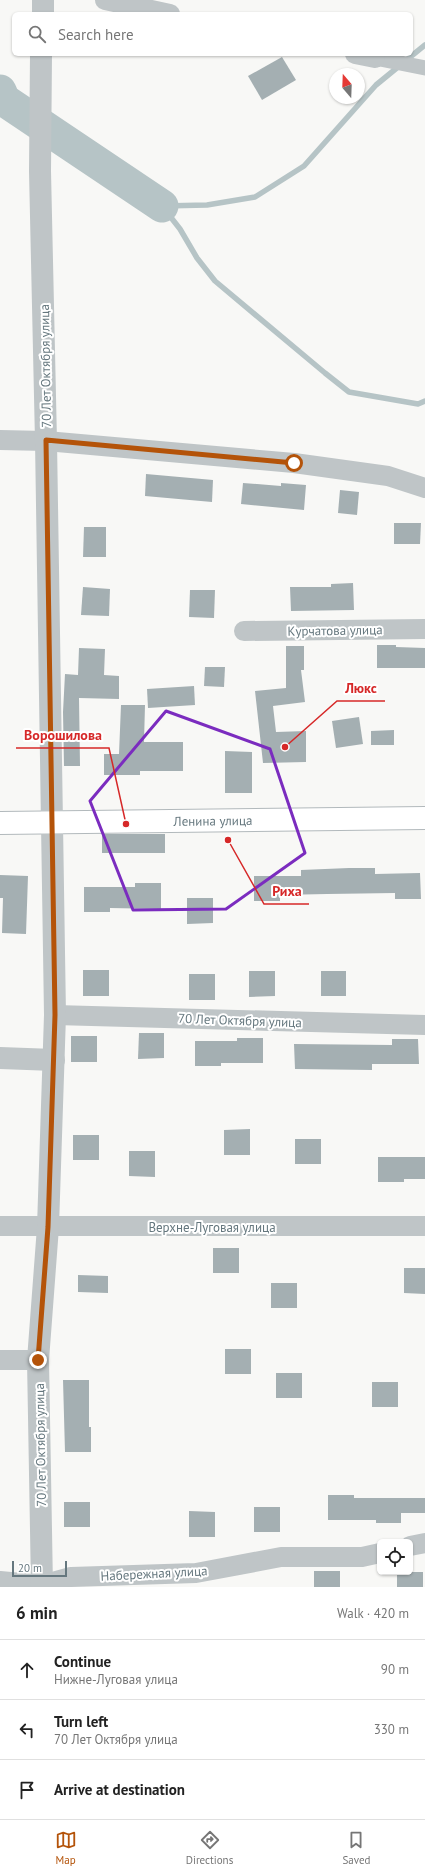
<!DOCTYPE html>
<meta charset="utf-8">
<style>
body{margin:0;font-family:"PT Sans",sans-serif;background:#f6f6f6;color:#222}
.controls{position:absolute;right:12px;bottom:12px;display:grid;overflow:hidden;border-radius:6px;box-shadow:0 1px 3px #0004}
.controls button{width:36px;height:36px;display:grid;place-items:center;padding:0;border:0;border-bottom:1px solid #e0e0e0;background:#fff;color:#222;font:20px sans-serif}
.compass{position:absolute;left:329px;top:68px;width:36px;height:36px;border-radius:50%;background:#fff;box-shadow:0 1px 3px #0004;rotate:341deg}
.scale{position:absolute;left:12px;bottom:10px;width:55px;box-sizing:border-box;padding-left:4px;border:2px solid #65777e;border-top:0;font-size:11px;line-height:14px;white-space:nowrap;color:#65777e;-webkit-text-stroke:3px #fff;paint-order:stroke}
.stop{position:absolute;width:12px;height:12px;margin:-9px;border:3px solid #b45309;border-radius:50%;background:#fff}
.stop.end{background:#b45309;border-color:#fff;box-shadow:0 1px 4px #0008}
.list{margin:0;padding:0;list-style:none}
h2{display:flex;justify-content:space-between;align-items:center;height:52px;margin:0;padding:0 16px;font-size:17px}
h2 small{font-size:13px;font-weight:400;color:#767676}
.list li{display:grid;grid-template-columns:26px 1fr auto;gap:12px;align-items:center;box-sizing:border-box;height:60px;padding:0 16px;border-top:1px solid #e0e0e0}
.list b{display:block;font-size:15px;white-space:nowrap}
.list p{margin:0;font-size:13px;white-space:nowrap;color:#767676}
.list em{font-size:13px;font-style:normal;color:#767676}
.icon{flex:none;width:22px;height:22px;fill:none;stroke:currentColor;stroke-width:2;stroke-linecap:round;stroke-linejoin:round}
.map{position:relative;flex:none;width:425px;height:1587px;overflow:hidden}
.search{position:absolute;background:#fff;box-shadow:0 1px 3px #0004;left:12px;right:12px;top:12px;height:44px;display:flex;align-items:center;gap:10px;box-sizing:border-box;padding:0 14px;border-radius:6px;color:#767676;font-size:15px}
.sheet{height:232px;background:#fff}
nav{display:flex;justify-content:space-around;align-items:center;box-sizing:border-box;height:56px;border-top:1px solid #e0e0e0;background:#fff;font-size:11px;color:#767676}
nav a{display:grid;justify-items:center;gap:2px}
nav .on{color:#b45309}
.map>svg:first-child{display:block}
.lines{fill:none;stroke-linecap:round;stroke-linejoin:round}
.stream{stroke:#b6c4c6;stroke-width:5.5}
.river{stroke:#b6c4c6;stroke-width:33}
.building{fill:#a4afb2}
.secondary-casing{stroke:#b2b9bc;stroke-width:24}
.pedestrian{stroke:#bfc5c7;stroke-width:15}
.minor{stroke:#bfc5c7;stroke-width:20}
.tertiary{stroke:#bfc5c7;stroke-width:22}
.secondary{stroke:#fff;stroke-width:22}
.route{stroke:#b45309;stroke-width:5}
.marked{fill:none;stroke:#7b2cbf;stroke-width:3;stroke-linejoin:round}
.labels{text-anchor:middle;stroke-width:4;stroke-linejoin:round;paint-order:stroke}
.street-label{font-size:13px;fill:#65777e;stroke:#fff}
.leader{fill:none;stroke:#d62828;stroke-width:1.5}
.callout-dot{fill:#d62828;stroke:#fff;stroke-width:1.5}
.callout-label{font-size:14px;text-anchor:middle;font-weight:bold;fill:#d62828;stroke:#fff;stroke-width:4;stroke-linejoin:round;paint-order:stroke}
</style>
<div class="map">
<svg width="425" height="1587" viewBox="0 0 425 1587">
<rect width="100%" height="100%" fill="#f8f8f6"/>
<g class="lines">
<g class="stream">
<polyline points="162,206 180,229 197,258 215,281 325,373 349,392 418,404 425,401"/>
<polyline points="162,206 207,205 255,197 304,166 376,85 425,45"/>
</g>
<polyline class="river" points="0,91 4,100 162,206"/>
</g>
<g class="building">
<polygon points="282,57 296,80 262,100 248,76"/>
<polygon points="146,474 213,480 212,502 145,496"/>
<polygon points="243,483 281,486 281,483 306,485 304,510 241,504"/>
<polygon points="340,490 359,492 357,515 338,513"/>
<polygon points="394,523 421,523 420,544 394,544"/>
<polygon points="84,527 106,527 106,557 83,557"/>
<polygon points="353,583 354,610 291,611 290,587 331,587 331,584"/>
<polygon points="83,587 110,589 109,616 81,615"/>
<polygon points="190,590 215,590 214,618 189,617"/>
<polygon points="377,645 396,645 396,647 425,648 425,668 377,668"/>
<polygon points="286,646 304,646 304,670 301,670 305,702 273,706 276,732 306,731 306,762 263,763 255,691 286,688"/>
<polygon points="79,648 105,649 104,675 119,676 119,699 79,698 80,766 64,766 63,712 65,674 78,675"/>
<polygon points="205,667 225,667 224,687 204,686"/>
<polygon points="194,686 195,705 148,708 147,689"/>
<polygon points="121,705 145,705 144,742 183,742 183,771 140,771 140,775 104,775 104,754 119,754"/>
<polygon points="359,717 363,744 336,748 332,721"/>
<polygon points="394,730 394,745 371,745 371,731"/>
<polygon points="225,751 252,752 252,793 225,793"/>
<rect x="102" y="834" width="63" height="19"/>
<polygon points="349,868 375,868 375,874 420,873 421,899 395,899 395,893 327,894 280,895 280,901 254,901 254,876 301,876 301,870"/>
<polygon points="0,875 28,876 26,934 2,933 3,898 0,898"/>
<polygon points="135,883 161,883 161,909 110,908 110,912 84,912 84,887 135,887"/>
<polygon points="187,898 213,898 213,923 187,924"/>
<rect x="83" y="970" width="26" height="26"/>
<polygon points="249,971 275,971 275,996 249,997"/>
<rect x="321" y="971" width="25" height="25"/>
<rect x="189" y="974" width="26" height="26"/>
<polygon points="139,1033 164,1033 164,1058 138,1059"/>
<rect x="71" y="1036" width="26" height="26"/>
<polygon points="237,1038 263,1038 263,1063 221,1063 221,1066 195,1066 195,1041 237,1041"/>
<polygon points="392,1039 418,1039 419,1064 372,1064 372,1070 295,1069 294,1044 392,1045"/>
<polygon points="250,1129 250,1155 224,1155 224,1130"/>
<rect x="73" y="1135" width="26" height="25"/>
<rect x="295" y="1139" width="26" height="25"/>
<polygon points="129,1151 155,1151 155,1177 129,1176"/>
<polygon points="378,1157 425,1157 425,1179 404,1179 404,1182 378,1182"/>
<rect x="213" y="1248" width="26" height="25"/>
<polygon points="404,1268 425,1268 425,1294 404,1293"/>
<polygon points="78,1275 108,1276 108,1293 78,1292"/>
<rect x="271" y="1283" width="26" height="25"/>
<rect x="225" y="1349" width="26" height="25"/>
<rect x="276" y="1373" width="26" height="25"/>
<polygon points="63,1380 89,1380 89,1427 91,1427 91,1452 65,1452"/>
<rect x="372" y="1382" width="26" height="25"/>
<polygon points="328,1495 354,1495 354,1498 425,1498 425,1513 401,1513 401,1523 376,1523 376,1520 328,1520"/>
<rect x="64" y="1502" width="26" height="25"/>
<rect x="254" y="1507" width="26" height="25"/>
<polygon points="189,1511 215,1512 215,1537 189,1537"/>
<rect x="314" y="1571" width="26" height="16"/>
<rect x="397" y="1572" width="26" height="15"/>
</g>
<g class="lines">
<defs>
<g id="secondary">
<path id="s1" d="M 0,823 L 425,818"/>
</g>
</defs>
<use href="#secondary" class="secondary-casing"/>
<polyline class="pedestrian" points="375,58 425,68"/>
<g class="minor">
<polyline points="105,0 170,14"/>
<polyline points="355,54 375,58"/>
<polyline points="0,440 46,441 294,463 388,476 425,488"/>
<polyline points="244,631 425,629"/>
<polyline points="55,1015 425,1025"/>
<polyline points="0,1226 425,1226"/>
<polyline points="0,1360 38,1360"/>
<polyline points="410,1546 425,1543"/>
<polyline points="0,1581 42,1585 71,1577 196,1573 281,1557 362,1557 380,1553"/>
</g>
<g class="tertiary">
<polyline points="43,14 43,0"/>
<polyline points="41,54 40,171 46,441 55,1015 48,1227 38,1360 42,1587"/>
<polyline points="0,1058 54,1060"/>
</g>
<use href="#secondary" class="secondary"/>
</g>
<g class="lines">
<polyline class="route" points="38,1360 48,1227 55,1015 46,440 294,463"/>
</g>
<path class="marked" d="M 166,711 L 270,749 L 305,853 L 226,909 L 133,910 L 90,801 Z"/>
<g class="labels">
<g class="street-label">
<text transform="translate(45 366) rotate(-91)" y="5">70 Лет Октября улица</text>
<text transform="translate(335 630) rotate(-1)" y="5">Курчатова улица</text>
<text dy="5" stroke="none"><textPath href="#s1" startOffset="213">Ленина улица</textPath></text>
<text transform="translate(240 1020) rotate(2)" y="5">70 Лет Октября улица</text>
<text x="212" y="1232">Верхне-Луговая улица</text>
<text transform="translate(40 1445) rotate(-91)" y="5">70 Лет Октября улица</text>
<text transform="translate(154 1573) rotate(-3)" y="5">Набережная улица</text>
</g>
</g>
<path class="leader" d="M285 747L337 701H385M126 824L109 748H16M228 840L264 904H309"/>
<g class="callout-dot">
<circle cx="285" cy="747" r="4"/>
<circle cx="126" cy="824" r="4"/>
<circle cx="228" cy="840" r="4"/>
</g>
<g class="callout-label">
<text x="361" y="693">Люкс</text>
<text x="63" y="740">Ворошилова</text>
<text x="287" y="896">Риха</text>
</g>
</svg>
<div class="controls">
<button><svg class="icon" aria-label="locate" viewBox="0 0 24 24"><circle cx="12" cy="12" r="6"/><path d="M12 2v4M12 18v4M2 12h4M18 12h4"/></svg></button>
</div>
<svg class="compass" viewBox="-18 -18 36 36"><path d="M0-13l5 13h-10z" fill="#e53935"/><path d="M0 13l5-13h-10z" fill="#767676"/></svg>
<div class="scale">20 m</div>
<div class="stop" style="left:294px;top:463px"></div>
<div class="stop end" style="left:38px;top:1360px"></div>
<div class="search"><svg class="icon" aria-label="search" viewBox="0 0 24 24"><circle cx="10" cy="10" r="6"/><path d="M15 15l6 6"/></svg>Search here</div>
</div>
<section class="sheet">
<h2>6 min<small>Walk · 420 m</small></h2>
<ul class="list">
<li><svg class="icon" aria-label="ahead" viewBox="0 0 24 24"><path d="M12 20V5M6 11l6-6 6 6"/></svg><div><b>Continue</b><p>Нижне-Луговая улица</p></div><em>90 m</em></li>
<li><svg class="icon" aria-label="left" viewBox="0 0 24 24"><path d="M17 20v-9H6M10 6l-5 5 5 5"/></svg><div><b>Turn left</b><p>70 Лет Октября улица</p></div><em>330 m</em></li>
<li><svg class="icon" aria-label="arrive" viewBox="0 0 24 24"><path d="M6 21V4h12l-3 4 3 4H6"/></svg><div><b>Arrive at destination</b></div></li>
</ul>
</section>
<nav>
<a class="on"><svg class="icon" aria-label="map" viewBox="0 0 24 24"><path d="M3 6l6-2 6 2 6-2v14l-6 2-6-2-6 2zM9 4v14M15 6v14"/></svg>Map</a>
<a><svg class="icon" aria-label="directions" viewBox="0 0 24 24"><path d="M12 3l9 9-9 9-9-9zM9 14v-3h6M13 9l2 2-2 2"/></svg>Directions</a>
<a><svg class="icon" aria-label="saved" viewBox="0 0 24 24"><path d="M7 4h10v16l-5-4-5 4z"/></svg>Saved</a>
</nav>
